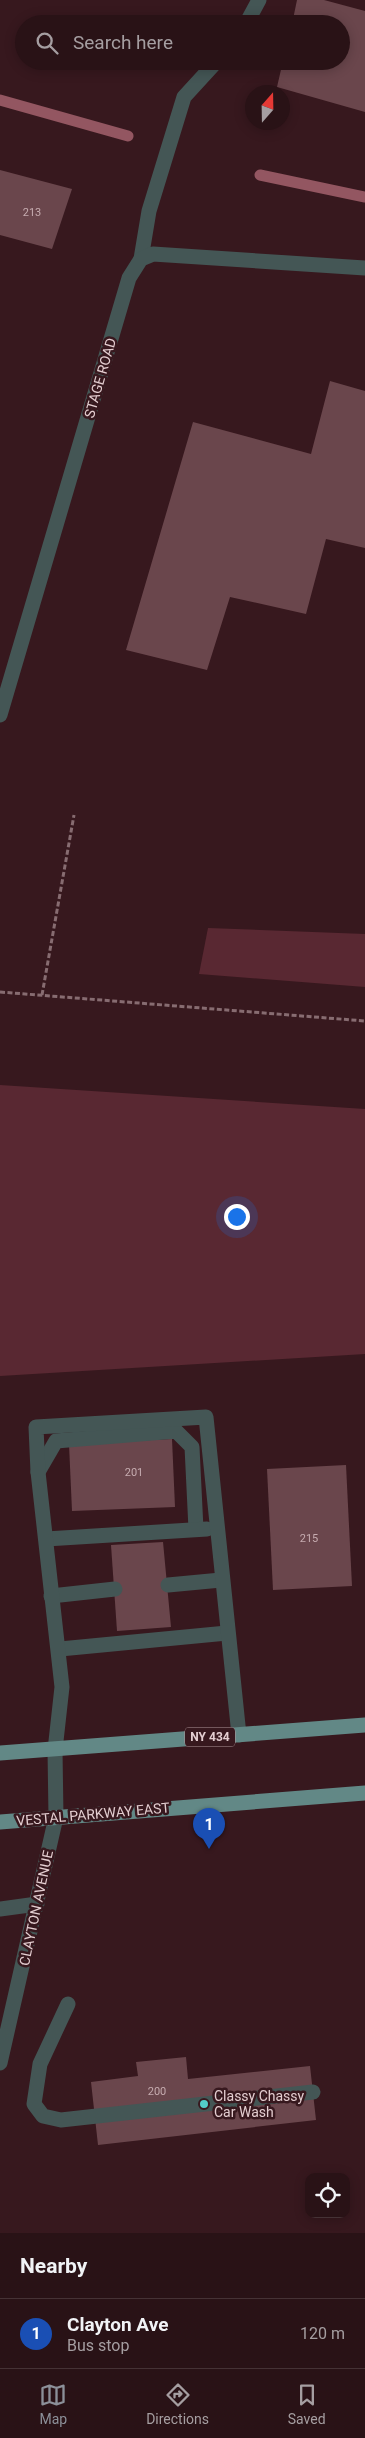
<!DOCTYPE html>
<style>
body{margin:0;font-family:Roboto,sans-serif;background:#311b1f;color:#f1f3f6}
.controls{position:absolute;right:15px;bottom:15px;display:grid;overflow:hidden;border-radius:10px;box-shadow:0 2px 12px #0003}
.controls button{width:45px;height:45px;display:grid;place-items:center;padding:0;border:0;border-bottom:1px solid #453235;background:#291216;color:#f1f3f6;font:25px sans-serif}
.compass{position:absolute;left:245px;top:85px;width:45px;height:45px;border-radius:50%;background:#291216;box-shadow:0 2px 12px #0003;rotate:20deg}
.you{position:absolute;left:236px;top:1216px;width:18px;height:18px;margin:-12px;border:4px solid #fff;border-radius:50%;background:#1a73e8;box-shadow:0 0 0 8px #1a73e833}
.badge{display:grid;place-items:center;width:32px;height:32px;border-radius:50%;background:#8c9099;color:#fff;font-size:16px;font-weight:700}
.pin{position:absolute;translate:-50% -41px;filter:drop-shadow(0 1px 2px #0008)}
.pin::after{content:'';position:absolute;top:26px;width:18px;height:15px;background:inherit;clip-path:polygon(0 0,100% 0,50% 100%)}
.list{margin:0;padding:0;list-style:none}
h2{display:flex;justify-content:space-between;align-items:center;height:65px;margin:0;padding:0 20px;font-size:21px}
h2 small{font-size:16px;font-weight:400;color:#a59ea1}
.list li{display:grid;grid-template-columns:32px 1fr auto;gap:15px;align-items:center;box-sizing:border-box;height:70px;padding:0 20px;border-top:1px solid #453235}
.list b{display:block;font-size:19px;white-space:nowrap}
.list p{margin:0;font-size:16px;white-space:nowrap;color:#a59ea1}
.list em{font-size:16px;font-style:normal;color:#a59ea1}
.icon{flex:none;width:28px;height:28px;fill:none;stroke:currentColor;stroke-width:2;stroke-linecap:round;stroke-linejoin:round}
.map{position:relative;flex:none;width:365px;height:2233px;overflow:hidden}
.search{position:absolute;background:#291216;box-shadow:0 2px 12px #0003;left:15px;right:15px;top:15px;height:55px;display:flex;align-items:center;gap:12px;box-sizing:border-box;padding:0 18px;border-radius:28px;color:#a59ea1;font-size:19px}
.sheet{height:135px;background:#291216}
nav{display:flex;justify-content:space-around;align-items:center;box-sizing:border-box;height:70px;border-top:1px solid #453235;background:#291216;font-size:14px;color:#a59ea1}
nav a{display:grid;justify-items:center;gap:2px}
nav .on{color:#8c9099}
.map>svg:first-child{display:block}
.green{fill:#592832}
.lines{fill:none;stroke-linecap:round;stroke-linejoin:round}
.stream{stroke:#935661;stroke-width:11}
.building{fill:#6a464c}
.path{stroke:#876c71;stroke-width:3;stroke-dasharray:5 2.5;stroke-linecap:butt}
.lane{stroke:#445655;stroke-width:15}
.street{stroke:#445655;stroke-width:15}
.primary{stroke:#628886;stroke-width:15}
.poi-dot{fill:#53cdca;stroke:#37181e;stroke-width:2}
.labels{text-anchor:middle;stroke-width:5;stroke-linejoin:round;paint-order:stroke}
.number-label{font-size:11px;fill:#c6acb0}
.shield{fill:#37181e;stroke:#b0979b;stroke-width:1}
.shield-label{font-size:12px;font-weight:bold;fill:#e4ced1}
.street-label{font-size:14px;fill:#e4ced1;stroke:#37181e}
.poi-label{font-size:14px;fill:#e4ced1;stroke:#37181e;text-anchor:start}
</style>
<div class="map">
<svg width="365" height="2233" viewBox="0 0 365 2233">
<rect width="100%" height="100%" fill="#37181e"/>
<g class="green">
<polygon points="208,928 365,934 365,987 199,974"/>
<polygon points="0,1085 365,1109 365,1354 0,1376"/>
</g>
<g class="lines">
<g class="stream">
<polyline points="0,100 128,136"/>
<polyline points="260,175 365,197"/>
</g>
</g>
<g class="building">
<polygon points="297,0 324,0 365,11 365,112 277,87 283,61 341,61 341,24 292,24"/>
<polygon points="0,170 72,189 52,249 0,235"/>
<polygon points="330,381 365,391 365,548 326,539 306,614 230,597 207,670 126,650 193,422 311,454"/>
<polygon points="172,1439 175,1507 72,1511 69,1444"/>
<polygon points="346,1465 352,1586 273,1590 267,1469"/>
<polygon points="163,1542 171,1627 117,1631 111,1545"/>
<polygon points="186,2057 188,2079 310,2066 316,2120 98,2145 91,2082 138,2076 136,2062"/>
</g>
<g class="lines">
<g class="path">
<polyline points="0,992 365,1021"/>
<polyline points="42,995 74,815"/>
</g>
<g class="lane">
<polyline points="246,24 259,0"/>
<polyline points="141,259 149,211 184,97 217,61"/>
<polyline points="38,1472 56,1441 176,1431 192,1447 196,1529"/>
<polyline points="46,1539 207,1529"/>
<polyline points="168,1585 221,1580"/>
<polyline points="51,1596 115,1589"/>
<polyline points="60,1649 227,1633"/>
<polyline points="55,1750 62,1687 38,1472 36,1427 206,1417 239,1735"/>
<polyline points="0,1909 37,1904"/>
<polyline points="68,2004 40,2064 34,2104 43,2116 61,2120 313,2092"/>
</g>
<g class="street">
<polyline points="0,715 129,278 141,259 153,254 365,268"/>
<polyline points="0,2063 56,1817 55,1750"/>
</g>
<g class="primary">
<polyline points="0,1753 365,1725"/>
<polyline points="0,1822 365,1793"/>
</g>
</g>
<circle class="poi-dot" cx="204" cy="2104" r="5"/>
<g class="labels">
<g class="number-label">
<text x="32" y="216">213</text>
<text x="134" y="1476">201</text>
<text x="309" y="1542">215</text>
<text x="157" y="2095">200</text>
</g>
<rect class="shield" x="185" y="1727.5" width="50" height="19" rx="4"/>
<g class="shield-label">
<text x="210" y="1741">NY 434</text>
</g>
<g class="street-label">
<text transform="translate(100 378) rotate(-74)" y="5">STAGE ROAD</text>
<text transform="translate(93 1814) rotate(-5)" y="5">VESTAL PARKWAY EAST</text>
<text transform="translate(36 1908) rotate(-78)" y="5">CLAYTON AVENUE</text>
</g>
<g class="poi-label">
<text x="214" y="2101">Classy Chassy<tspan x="214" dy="16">Car Wash</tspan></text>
</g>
</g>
</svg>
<div class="controls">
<button><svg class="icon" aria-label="locate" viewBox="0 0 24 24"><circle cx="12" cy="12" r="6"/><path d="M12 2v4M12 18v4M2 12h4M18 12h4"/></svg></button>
</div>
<svg class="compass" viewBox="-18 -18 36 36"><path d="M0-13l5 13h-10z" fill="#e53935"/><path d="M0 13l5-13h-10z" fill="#a59ea1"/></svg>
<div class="you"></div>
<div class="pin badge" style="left:209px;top:1849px;background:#1a4fb4">1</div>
<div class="search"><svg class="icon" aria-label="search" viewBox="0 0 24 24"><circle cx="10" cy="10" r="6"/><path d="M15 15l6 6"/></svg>Search here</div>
</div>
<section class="sheet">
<h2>Nearby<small></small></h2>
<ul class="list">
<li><span class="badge" style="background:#1a4fb4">1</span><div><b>Clayton Ave</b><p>Bus stop</p></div><em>120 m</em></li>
</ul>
</section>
<nav>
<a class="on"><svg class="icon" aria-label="map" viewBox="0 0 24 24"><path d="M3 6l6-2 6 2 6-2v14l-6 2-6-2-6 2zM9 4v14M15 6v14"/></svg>Map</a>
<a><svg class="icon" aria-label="directions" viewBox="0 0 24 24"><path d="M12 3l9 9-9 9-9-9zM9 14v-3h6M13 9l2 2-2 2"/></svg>Directions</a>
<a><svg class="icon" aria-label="saved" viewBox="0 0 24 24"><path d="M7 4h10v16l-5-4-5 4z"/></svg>Saved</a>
</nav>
